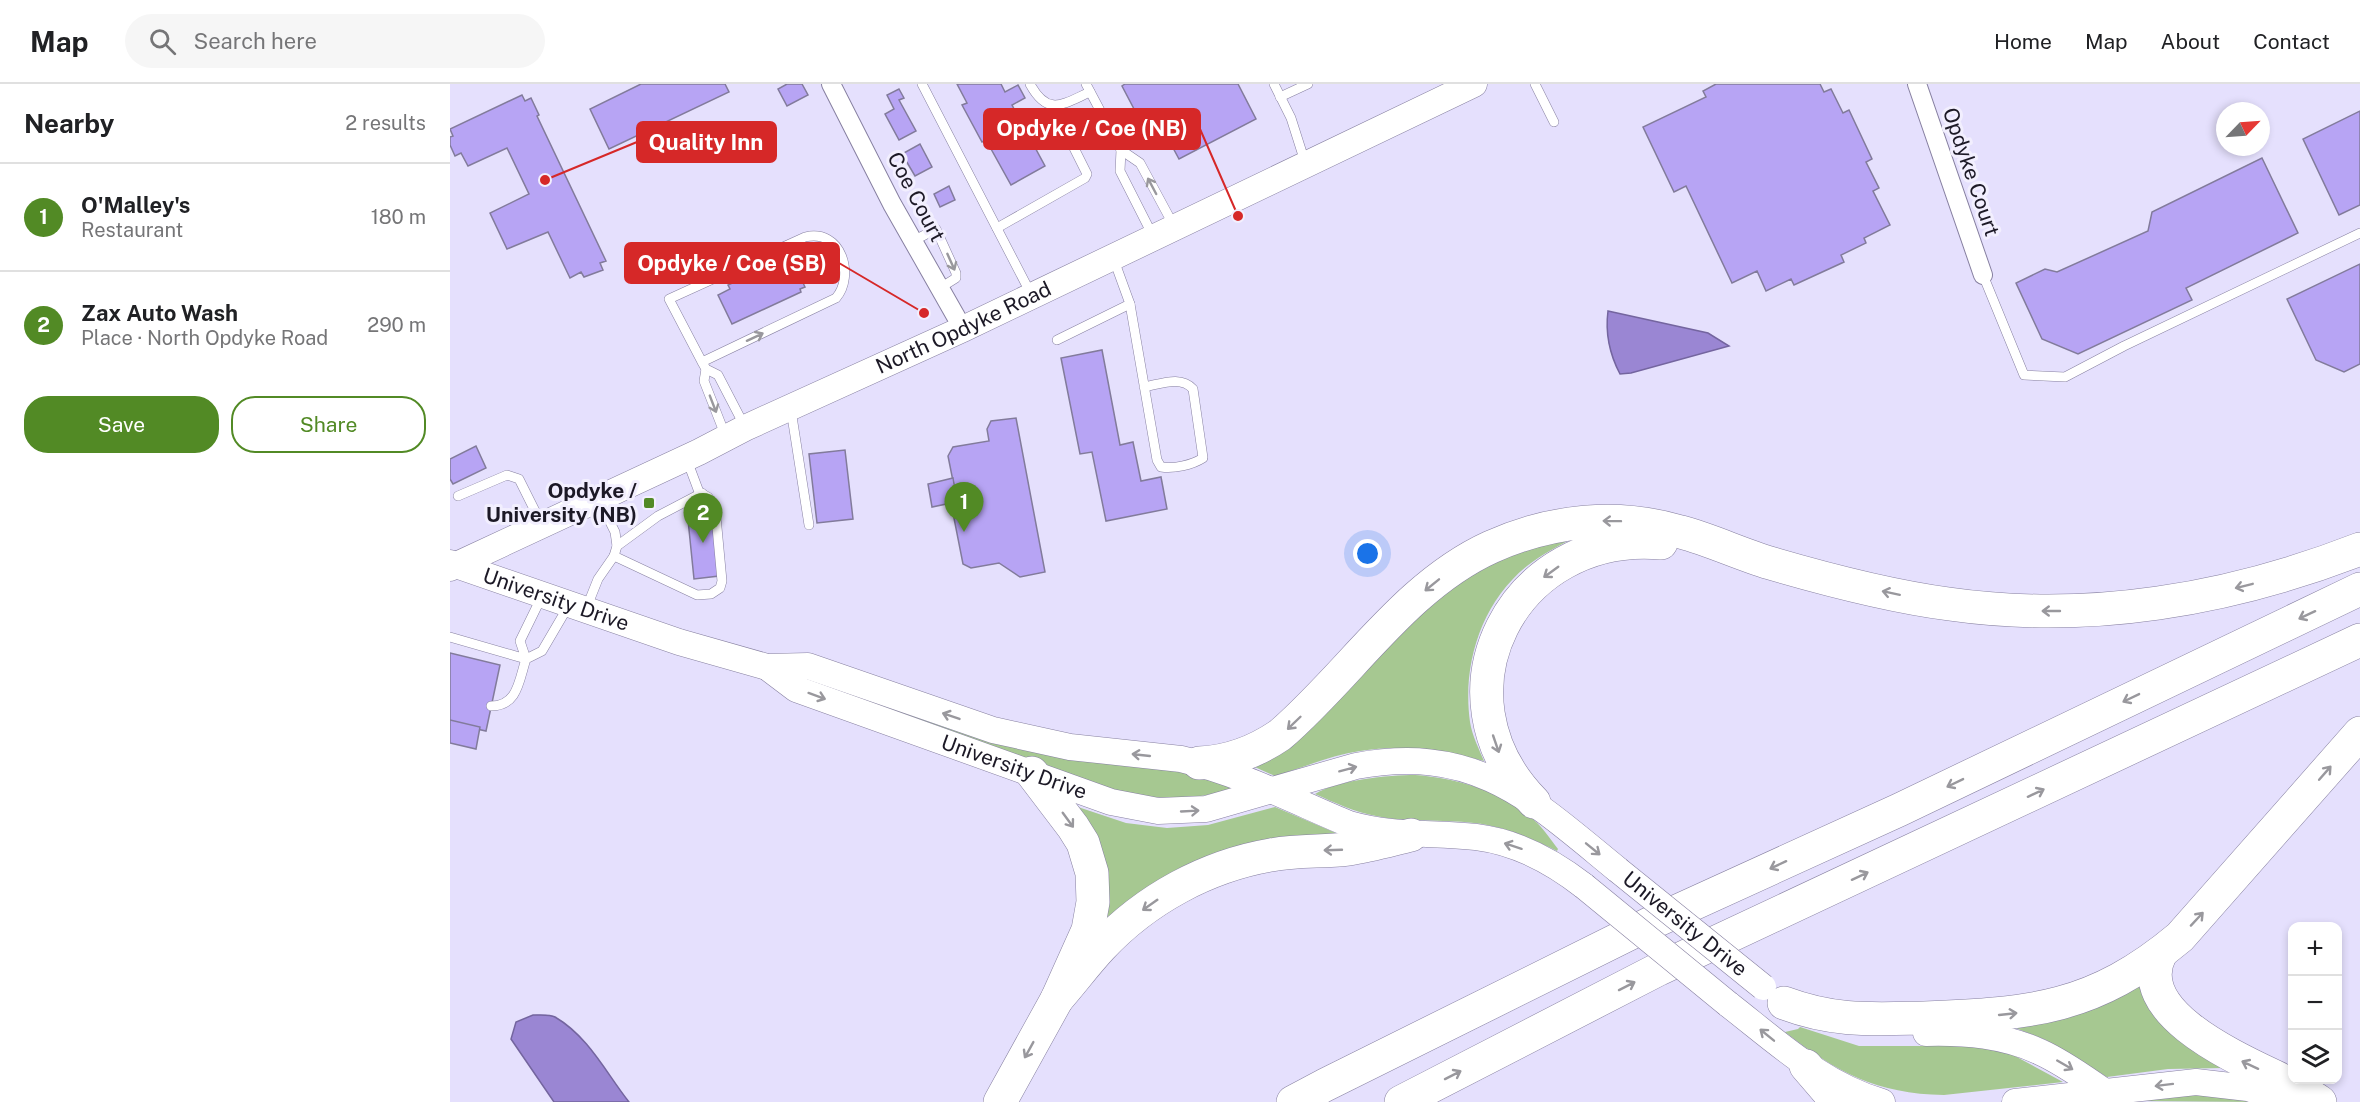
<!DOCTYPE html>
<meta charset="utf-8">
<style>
body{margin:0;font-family:"Public Sans",sans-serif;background:#f6f6f6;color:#202124}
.controls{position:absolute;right:18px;bottom:18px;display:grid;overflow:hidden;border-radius:12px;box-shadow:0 3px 9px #0003}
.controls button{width:54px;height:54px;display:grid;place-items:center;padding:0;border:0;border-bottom:2px solid #e0e0e0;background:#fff;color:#202124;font:30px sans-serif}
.compass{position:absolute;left:1766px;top:18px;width:54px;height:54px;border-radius:50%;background:#fff;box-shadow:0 3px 9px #0003;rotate:65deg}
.you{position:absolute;left:918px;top:470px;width:21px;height:21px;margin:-15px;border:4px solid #fff;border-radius:50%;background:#1a73e8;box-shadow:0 0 0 9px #1a73e833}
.badge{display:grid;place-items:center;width:39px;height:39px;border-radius:50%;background:#528a25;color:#fff;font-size:20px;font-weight:700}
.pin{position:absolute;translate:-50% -50px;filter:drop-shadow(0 2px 3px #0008)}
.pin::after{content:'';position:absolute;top:32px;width:21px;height:18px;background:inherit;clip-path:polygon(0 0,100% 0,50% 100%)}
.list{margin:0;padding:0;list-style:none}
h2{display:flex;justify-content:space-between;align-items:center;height:78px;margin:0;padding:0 24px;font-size:26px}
h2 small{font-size:20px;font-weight:400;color:#757577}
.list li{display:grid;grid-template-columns:39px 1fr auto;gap:18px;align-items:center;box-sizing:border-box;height:108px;padding:0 24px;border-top:2px solid #e0e0e0}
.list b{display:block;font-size:22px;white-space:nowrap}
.list p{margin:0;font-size:20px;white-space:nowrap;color:#757577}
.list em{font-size:20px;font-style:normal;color:#757577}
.actions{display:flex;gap:12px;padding:18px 24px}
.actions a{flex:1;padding:14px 0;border:2px solid #528a25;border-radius:24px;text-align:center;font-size:21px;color:#528a25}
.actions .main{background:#528a25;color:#fff}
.icon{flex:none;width:33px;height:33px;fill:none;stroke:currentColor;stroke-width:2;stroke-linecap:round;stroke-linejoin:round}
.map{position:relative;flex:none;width:1910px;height:1018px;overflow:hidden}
header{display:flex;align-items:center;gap:36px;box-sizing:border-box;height:84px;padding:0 30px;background:#fff;border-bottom:2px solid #e0e0e0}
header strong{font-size:28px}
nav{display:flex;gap:33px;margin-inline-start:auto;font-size:21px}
.search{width:420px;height:54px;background:#f6f6f6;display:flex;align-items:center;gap:15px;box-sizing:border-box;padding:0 21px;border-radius:33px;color:#757577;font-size:22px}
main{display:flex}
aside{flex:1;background:#fff}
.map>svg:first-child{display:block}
.green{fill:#a6c891}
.water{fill:#9a86d3;stroke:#74659f;stroke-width:1.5}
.building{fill:#b7a4f4;stroke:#827b9b;stroke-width:1.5}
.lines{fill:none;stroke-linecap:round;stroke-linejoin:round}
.lane-casing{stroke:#8780a1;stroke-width:10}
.street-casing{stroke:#8780a1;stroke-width:20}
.secondary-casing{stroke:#8780a1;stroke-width:27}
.highway-casing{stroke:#8780a1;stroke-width:34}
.lane{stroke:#fff;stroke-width:9}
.street{stroke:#fff;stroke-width:18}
.secondary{stroke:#fff;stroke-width:26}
.highway{stroke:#fff;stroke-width:33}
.secondary-bridge-casing{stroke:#8780a1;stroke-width:27;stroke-linecap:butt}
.secondary-bridge{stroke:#fff;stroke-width:26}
.oneway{stroke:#99989d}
.poi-dot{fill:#528a25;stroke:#f2effe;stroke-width:2}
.labels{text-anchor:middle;stroke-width:6;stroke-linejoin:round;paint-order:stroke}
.street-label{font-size:21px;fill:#1c1926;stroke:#f2effe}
.poi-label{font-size:21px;font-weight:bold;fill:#1c1926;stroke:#f2effe;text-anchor:end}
.leader{fill:none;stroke:#d62828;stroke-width:2}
.callout-dot{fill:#d62828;stroke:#f2effe;stroke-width:2}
.callout{fill:#d62828;stroke:#d62828;stroke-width:2}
.callout-label{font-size:22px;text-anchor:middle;font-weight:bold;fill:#fff}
</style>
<header>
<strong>Map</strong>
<div class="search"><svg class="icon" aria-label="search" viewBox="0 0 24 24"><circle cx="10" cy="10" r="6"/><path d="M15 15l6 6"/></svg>Search here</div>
<nav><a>Home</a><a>Map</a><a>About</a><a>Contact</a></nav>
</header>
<main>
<aside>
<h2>Nearby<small>2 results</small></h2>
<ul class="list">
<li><span class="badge">1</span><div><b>O'Malley's</b><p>Restaurant</p></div><em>180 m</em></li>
<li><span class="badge">2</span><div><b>Zax Auto Wash</b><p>Place · North Opdyke Road</p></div><em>290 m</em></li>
</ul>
<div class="actions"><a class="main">Save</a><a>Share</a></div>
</aside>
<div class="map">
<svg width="1910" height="1018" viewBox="0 0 1910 1018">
<rect width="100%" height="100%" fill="#e5e0fd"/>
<g class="green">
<path d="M 1128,451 C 1111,461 1092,470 1077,482 C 1031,519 1012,581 1020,638 C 1022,651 1029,665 1034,677 C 992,666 952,660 910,667 C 881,671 852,684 825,692 L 798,680 L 1016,485 Z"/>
<path d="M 350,593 L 702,684 L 737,689 L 785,704 L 784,706 C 737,716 711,717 664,707 Z"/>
<path d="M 965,691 C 1007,694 1055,708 1085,737 C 1093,744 1101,756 1108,765 L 1107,767 C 1081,754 1053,742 1024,739 C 991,735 959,739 926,732 C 905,728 885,719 865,710 C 887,696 939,691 965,691 Z"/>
<polygon points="622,721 676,739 717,744 758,741 825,723 893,752 653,847"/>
<polygon points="1688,897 1774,984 1718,985 1657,993 1596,956 1568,945 1565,942"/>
<path d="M 1350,943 L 1409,962 L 1524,962 L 1563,971 L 1613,998 L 1494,1011 C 1427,1010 1386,988 1335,948 L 1348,945 Z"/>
<polygon points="1734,1011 1772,1011 1804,1018 1689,1017"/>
</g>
<g class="water">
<path d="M 1158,227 L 1258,249 L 1279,262 L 1181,289 L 1170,290 C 1159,269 1155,250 1158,227 Z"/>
<path d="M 83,931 C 89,931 100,930 105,933 C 139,953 156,989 179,1018 L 104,1018 L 61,955 L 66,938 Z"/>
</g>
<g class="building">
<polygon points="191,0 275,0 279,8 159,65 140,25"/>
<polygon points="337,0 352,0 358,11 337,22 328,5"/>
<polygon points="507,0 551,0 555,8 568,1 575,14 562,21 595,82 561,101 536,56 532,58 512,21 517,19"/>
<polygon points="675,0 788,0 806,35 729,75 708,36 694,44 672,2"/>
<polygon points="1266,0 1370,0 1374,8 1381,5 1393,29 1399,26 1422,75 1416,78 1429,104 1423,107 1440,141 1414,154 1416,159 1391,171 1394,178 1344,201 1341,195 1316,207 1307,187 1282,199 1236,102 1224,108 1193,43 1256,13 1253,7"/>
<polygon points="449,5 454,14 449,16 466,47 449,56 435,30 444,25 437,11"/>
<polygon points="72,11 75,17 81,14 89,31 87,32 156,177 150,179 153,186 134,193 131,188 120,194 98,148 57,165 40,129 79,110 57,64 18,82 11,69 5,72 0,61 0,53 3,52 0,45"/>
<polygon points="1910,27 1910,121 1889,131 1853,55"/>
<polygon points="470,60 482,83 465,92 452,70"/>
<polygon points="1812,74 1848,149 1736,204 1742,216 1628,270 1592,255 1566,199 1595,185 1607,188 1698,147 1702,128"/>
<polygon points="499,102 505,116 490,123 484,110"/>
<polygon points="337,177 340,184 345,182 355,203 350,205 351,208 282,240 268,211 280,205 278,201 317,183 318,185"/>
<polygon points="1910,180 1910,280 1894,288 1866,276 1837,215"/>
<polygon points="652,266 670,361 683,358 691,397 711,393 717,425 656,437 642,368 630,370 611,274"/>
<polygon points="566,334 595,488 570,493 549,479 521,484 513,480 501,419 506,412 498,372 503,363 539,357 537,345 541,337"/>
<polygon points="26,362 36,384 3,400 0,395 0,375"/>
<polygon points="395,366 403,435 367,439 359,370"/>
<polygon points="503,394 506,412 501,419 482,423 478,400"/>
<polygon points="263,424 269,492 244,495 237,426"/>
<polygon points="0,569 50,581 36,647 0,639"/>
<polygon points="0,636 30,643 26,665 0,659"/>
</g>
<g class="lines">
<defs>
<g id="lane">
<polyline points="472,0 581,210"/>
<path d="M 580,0 C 598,33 613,20 640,8"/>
<polyline points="636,0 671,66 690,79 724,142"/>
<polyline points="824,0 841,34 855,78"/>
<polyline points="1085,0 1104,38"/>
<polyline points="830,13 858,0"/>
<polyline points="671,66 670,87 703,152"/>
<polyline points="547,144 635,94 637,90 603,22"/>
<polyline points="463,157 486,145 506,189 506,194 490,204"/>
<polyline points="1533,191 1574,291 1615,293 1674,262 1910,149"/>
<path d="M 680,220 L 707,376 L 711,383 C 724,385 742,381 753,374 L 743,305 C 731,291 711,300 694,303"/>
<polyline points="607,256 680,220 664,176"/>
<path d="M 252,278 L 386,214 C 405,192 392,144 355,153 L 219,215 L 252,278 L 256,285 L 268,291 L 295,343"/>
<polyline points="256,285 254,297 276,353"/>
<polyline points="341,326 359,441"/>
<polyline points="8,412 57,391 69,395 92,441"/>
<polyline points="167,462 208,432 252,409"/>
<polyline points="164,472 247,511 261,510 270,504 272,497 265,422 258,413 249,408 237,376"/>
<polyline points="136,525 148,495 164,472 167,462 165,448 149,416"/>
<polyline points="0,553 76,575 70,557 92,512"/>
<path d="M 41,622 C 68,622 69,596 76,575 L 92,567 L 119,521"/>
</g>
<g id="street">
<polyline points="381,0 442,120 513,245"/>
<polyline points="1467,0 1533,191"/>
</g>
<g id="secondary">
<path id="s1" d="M 0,479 L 229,558 L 317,583 L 358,582 L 543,646 L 620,663 L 731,675 C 790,689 844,717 899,740 C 945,753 981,748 1026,753 C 1067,758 1102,777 1134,802"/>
<path id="s2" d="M 0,484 L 249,368 L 295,344 L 513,245 L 1024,0"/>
<path id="s3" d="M 317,583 L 346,605 L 661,718 L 708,727 L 756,725 L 906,682 C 1027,660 1081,715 1168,786"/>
<path d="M 1278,920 C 1327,958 1371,1000 1432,1018"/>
<path d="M 1476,949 C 1515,948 1554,951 1590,968 C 1619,981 1643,1001 1670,1018"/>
<polyline points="1565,1018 1746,998 1798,1004 1839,1018"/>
</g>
<g id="highway">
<path d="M 749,679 C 779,678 805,668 830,651 C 900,591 955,502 1041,463 C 1101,436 1167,429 1231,448 C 1261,456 1290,470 1320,479 C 1378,496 1439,512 1499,520 C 1638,540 1779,516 1910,465"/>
<path d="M 1084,718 C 978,610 1063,446 1211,459"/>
<path d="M 1710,871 C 1679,931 1798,979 1838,999 C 1849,1004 1859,1011 1870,1018"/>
<path d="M 607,915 C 622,898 636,879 651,863 C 696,815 757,782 821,771 C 847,766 873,768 898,765 C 920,762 940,756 961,751"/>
<path d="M 1334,919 C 1385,938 1421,935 1474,934 C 1581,930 1644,925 1730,853 L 1910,649"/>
<polyline points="1356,982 1387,1018"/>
<polyline points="550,1018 607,915 638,846 643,818 642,789 633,759 623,743 582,689"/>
<polyline points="843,1018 875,1001 1199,840 1449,726 1910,505"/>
<polyline points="951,1018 1209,885 1910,556"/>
</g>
</defs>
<use href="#lane" class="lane-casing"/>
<use href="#street" class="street-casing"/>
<use href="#secondary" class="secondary-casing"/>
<use href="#highway" class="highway-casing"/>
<use href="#lane" class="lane"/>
<use href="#street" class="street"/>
<use href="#secondary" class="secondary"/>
<use href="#highway" class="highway"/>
<defs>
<g id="secondary-bridge">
<path id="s4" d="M 1168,786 L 1313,903"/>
<polyline points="1134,802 1278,920"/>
</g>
</defs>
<use href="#secondary-bridge" class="secondary-bridge-casing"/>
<use href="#secondary-bridge" class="secondary-bridge"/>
</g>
<defs><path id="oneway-shaft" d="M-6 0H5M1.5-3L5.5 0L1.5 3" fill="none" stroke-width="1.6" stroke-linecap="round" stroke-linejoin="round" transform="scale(1.5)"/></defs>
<g class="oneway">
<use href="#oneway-shaft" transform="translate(702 102) rotate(-118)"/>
<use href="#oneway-shaft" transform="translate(501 178) rotate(66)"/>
<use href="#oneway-shaft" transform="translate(305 253) rotate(-25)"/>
<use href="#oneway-shaft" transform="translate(263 320) rotate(69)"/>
<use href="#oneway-shaft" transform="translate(1162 437) rotate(-179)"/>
<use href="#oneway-shaft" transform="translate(1101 488) rotate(144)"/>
<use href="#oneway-shaft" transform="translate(982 501) rotate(141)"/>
<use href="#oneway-shaft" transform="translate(1794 502) rotate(166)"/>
<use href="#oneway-shaft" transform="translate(1441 509) rotate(-168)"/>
<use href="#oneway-shaft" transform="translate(1601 527) rotate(-180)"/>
<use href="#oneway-shaft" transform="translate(1857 531) rotate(155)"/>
<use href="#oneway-shaft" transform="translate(367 612) rotate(20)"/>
<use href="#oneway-shaft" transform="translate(1681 614) rotate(154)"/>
<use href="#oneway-shaft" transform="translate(501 632) rotate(-161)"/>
<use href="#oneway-shaft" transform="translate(844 639) rotate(136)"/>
<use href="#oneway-shaft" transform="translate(1046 660) rotate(71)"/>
<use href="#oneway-shaft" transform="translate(691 671) rotate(-174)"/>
<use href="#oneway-shaft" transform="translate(898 685) rotate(-15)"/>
<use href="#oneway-shaft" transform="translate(1875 689) rotate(-49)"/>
<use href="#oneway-shaft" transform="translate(1505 699) rotate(154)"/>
<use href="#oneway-shaft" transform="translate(1586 709) rotate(-25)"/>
<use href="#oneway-shaft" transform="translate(740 727) rotate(-3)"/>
<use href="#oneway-shaft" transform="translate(618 736) rotate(54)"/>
<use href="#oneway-shaft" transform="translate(1063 762) rotate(-162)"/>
<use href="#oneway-shaft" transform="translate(1143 765) rotate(39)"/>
<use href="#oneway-shaft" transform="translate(883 766) rotate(178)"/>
<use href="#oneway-shaft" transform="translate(1328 781) rotate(155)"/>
<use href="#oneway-shaft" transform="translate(1410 792) rotate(-25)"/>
<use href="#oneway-shaft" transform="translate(700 821) rotate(145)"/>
<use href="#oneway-shaft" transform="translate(1747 835) rotate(-47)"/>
<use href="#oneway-shaft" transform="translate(1177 902) rotate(-27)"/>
<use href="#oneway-shaft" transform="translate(1558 930) rotate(-6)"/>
<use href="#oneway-shaft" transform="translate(1317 951) rotate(-141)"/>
<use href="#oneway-shaft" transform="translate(579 966) rotate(119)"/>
<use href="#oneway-shaft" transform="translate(1615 981) rotate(30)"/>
<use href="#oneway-shaft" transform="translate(1800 981) rotate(-155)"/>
<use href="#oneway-shaft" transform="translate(1003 991) rotate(-27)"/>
<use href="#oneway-shaft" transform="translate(1714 1001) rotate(173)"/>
</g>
<rect class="poi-dot" x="193" y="413" width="12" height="12" rx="3"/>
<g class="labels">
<g class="street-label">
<text transform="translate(1521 88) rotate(71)" y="7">Opdyke Court</text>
<text transform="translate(466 113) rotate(62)" y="7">Coe Court</text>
<text dy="7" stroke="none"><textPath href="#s2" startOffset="567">North Opdyke Road</textPath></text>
<text dy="7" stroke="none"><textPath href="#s1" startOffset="112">University Drive</textPath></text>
<text dy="7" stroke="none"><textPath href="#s3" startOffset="268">University Drive</textPath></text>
<text dy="7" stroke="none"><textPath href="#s4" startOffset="86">University Drive</textPath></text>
</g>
<g class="poi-label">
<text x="187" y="414">Opdyke /<tspan x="187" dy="24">University (NB)</tspan></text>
</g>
</g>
<path class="leader" d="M788 132L750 45M95 96L187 58M474 229L389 179"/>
<g class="callout-dot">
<circle cx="788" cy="132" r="6"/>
<circle cx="95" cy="96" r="6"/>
<circle cx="474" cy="229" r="6"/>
</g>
<g class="callout">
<rect x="534" y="25" width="216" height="40" rx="6"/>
<rect x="187" y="38" width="139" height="40" rx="6"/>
<rect x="175" y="159" width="214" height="40" rx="6"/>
</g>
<g class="callout-label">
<text x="642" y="52">Opdyke / Coe (NB)</text>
<text x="256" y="66">Quality Inn</text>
<text x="282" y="187">Opdyke / Coe (SB)</text>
</g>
</svg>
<div class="controls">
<button>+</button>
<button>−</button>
<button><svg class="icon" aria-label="layers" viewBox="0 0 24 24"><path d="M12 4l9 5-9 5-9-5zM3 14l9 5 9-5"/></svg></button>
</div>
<svg class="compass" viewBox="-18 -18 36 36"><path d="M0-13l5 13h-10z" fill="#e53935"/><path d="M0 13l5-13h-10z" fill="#757577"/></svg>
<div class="you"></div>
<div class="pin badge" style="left:514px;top:448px">1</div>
<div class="pin badge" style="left:253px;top:459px">2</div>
</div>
</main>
